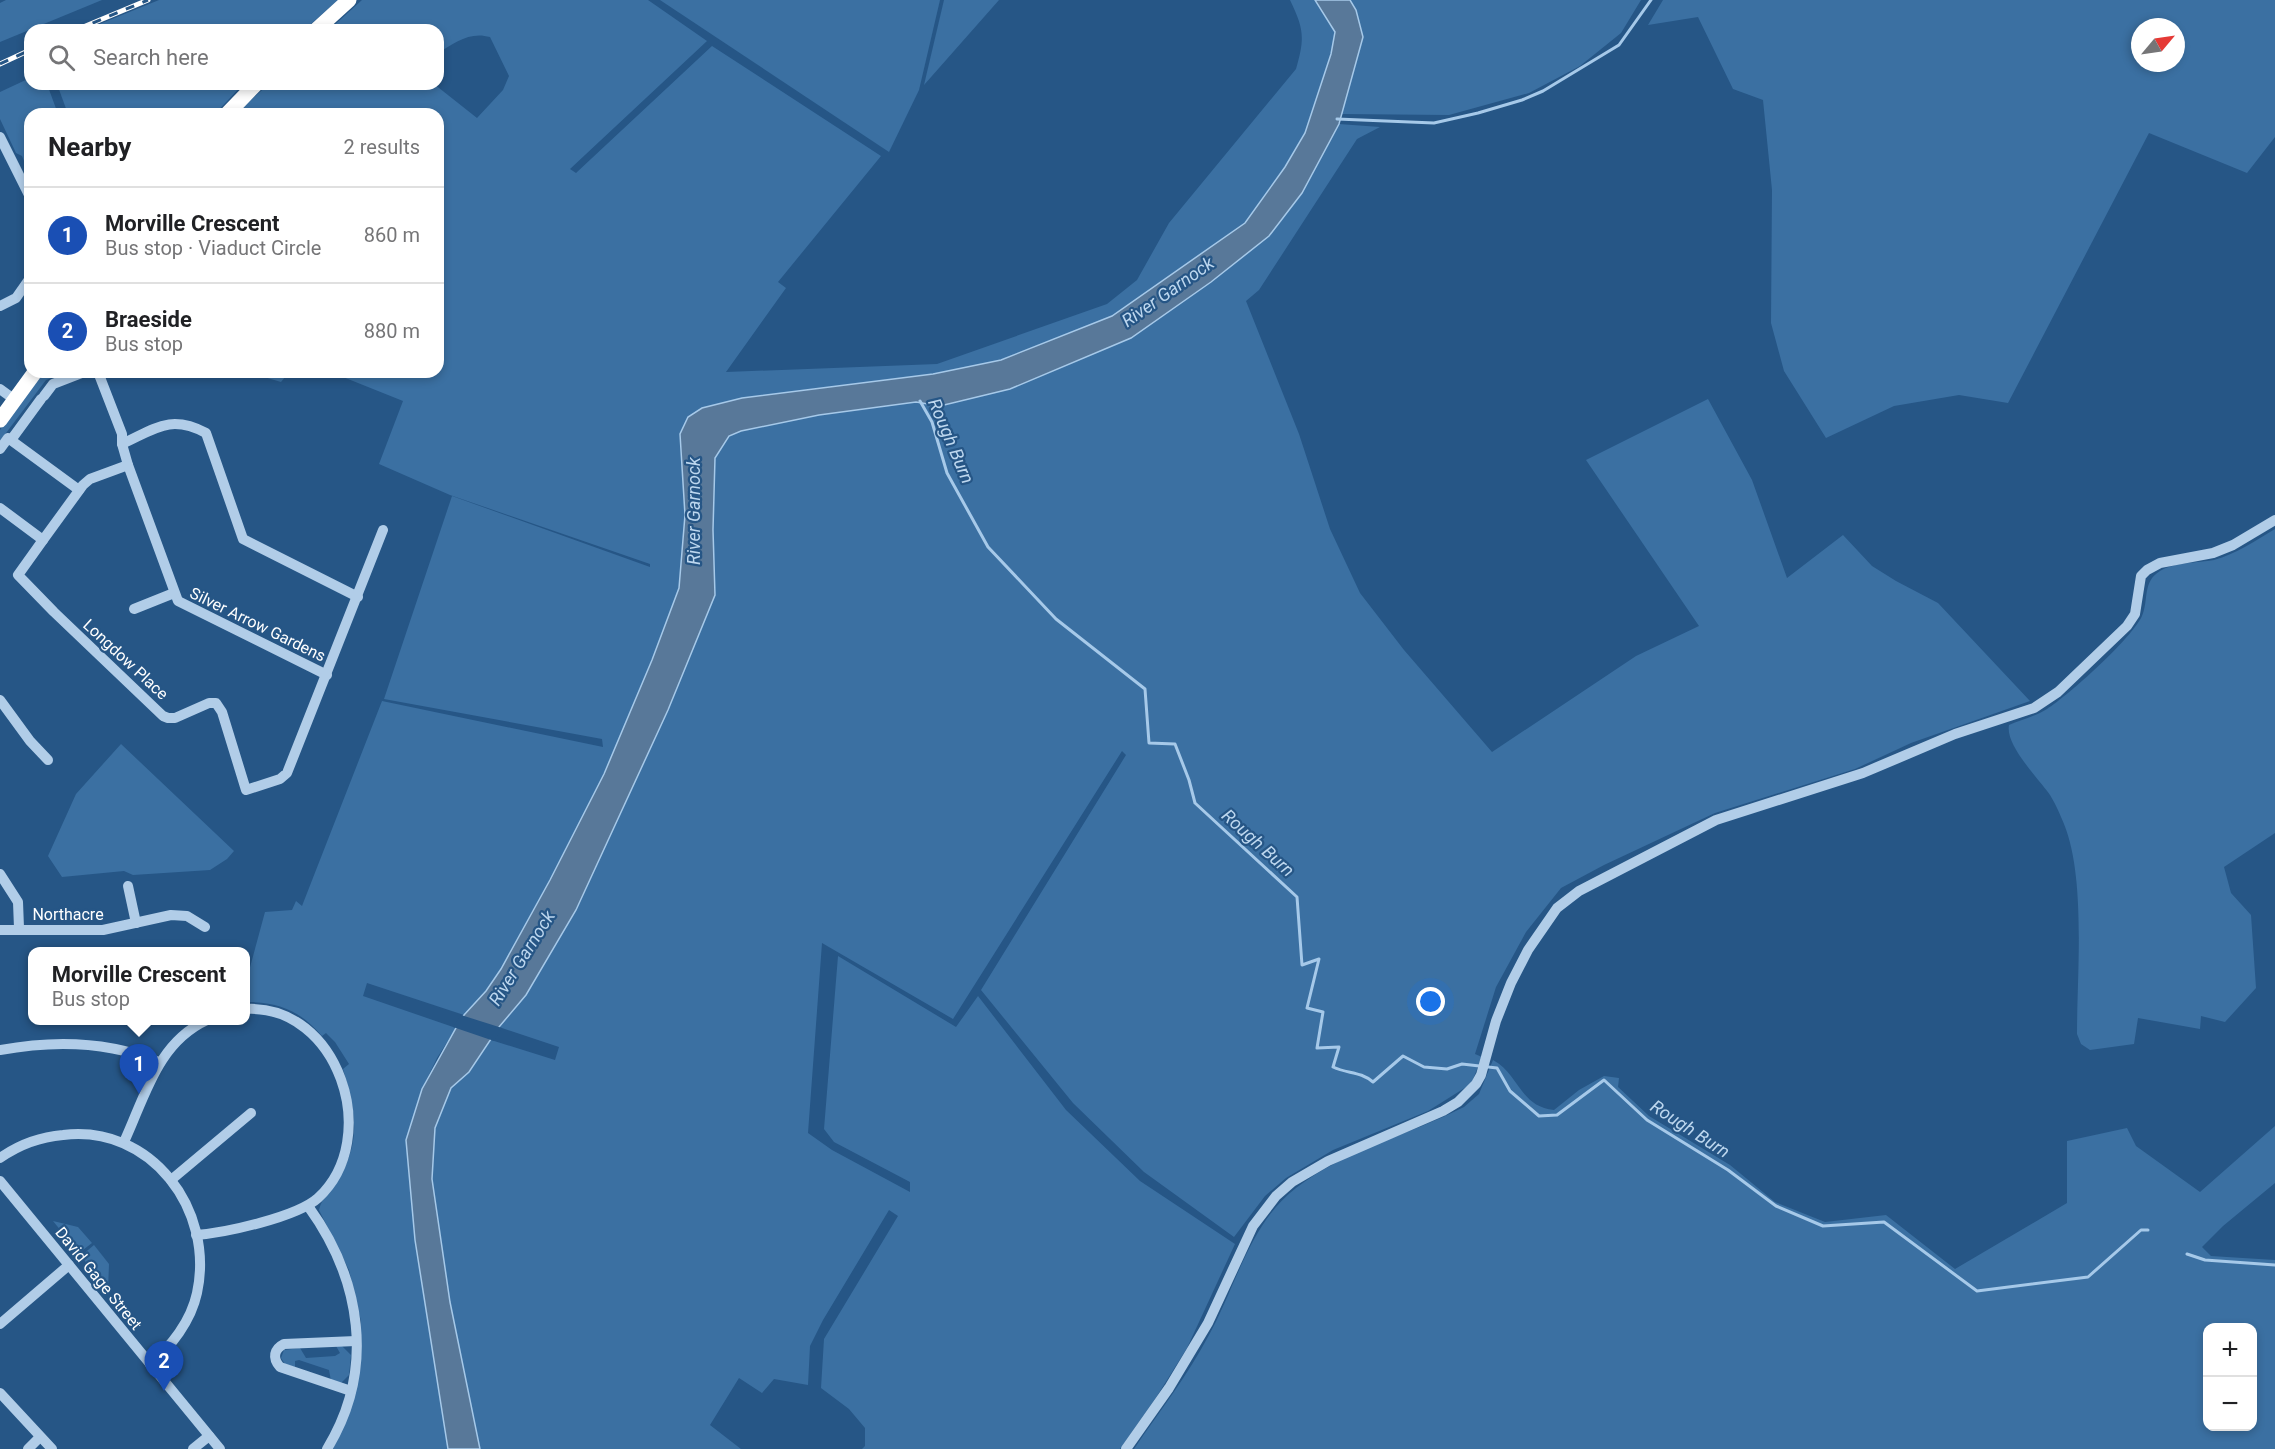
<!DOCTYPE html>
<meta charset="utf-8">
<style>
body{margin:0;font-family:Roboto,sans-serif;background:#f6f6f6;color:#202124}
.controls{position:absolute;right:18px;bottom:18px;display:grid;overflow:hidden;border-radius:12px;box-shadow:0 3px 9px #0003}
.controls button{width:54px;height:54px;display:grid;place-items:center;padding:0;border:0;border-bottom:2px solid #e0e0e0;background:#fff;color:#202124;font:30px sans-serif}
.compass{position:absolute;left:2131px;top:18px;width:54px;height:54px;border-radius:50%;background:#fff;box-shadow:0 3px 9px #0003;rotate:61deg}
.you{position:absolute;left:1431px;top:1002px;width:21px;height:21px;margin:-15px;border:4px solid #fff;border-radius:50%;background:#1a73e8;box-shadow:0 0 0 9px #1a73e833}
.badge{display:grid;place-items:center;width:39px;height:39px;border-radius:50%;background:#0b8043;color:#fff;font-size:20px;font-weight:700}
.pin{position:absolute;translate:-50% -50px;filter:drop-shadow(0 2px 3px #0008)}
.pin::after{content:'';position:absolute;top:32px;width:21px;height:18px;background:inherit;clip-path:polygon(0 0,100% 0,50% 100%)}
.popup{position:absolute;left:28px;top:947px;width:222px;height:78px;box-sizing:border-box;display:grid;place-content:center;border-radius:12px;background:#fff;filter:drop-shadow(0 2px 4px #0005);font-size:20px;white-space:nowrap;color:#757577}
.popup b{font-size:22px;color:#202124}
.popup::after{content:'';position:absolute;left:50%;top:100%;margin-left:-12px;border:12px solid transparent;border-top-color:#fff}
.list{margin:0;padding:0;list-style:none}
h2{display:flex;justify-content:space-between;align-items:center;height:78px;margin:0;padding:0 24px;font-size:26px}
h2 small{font-size:20px;font-weight:400;color:#757577}
.list li{display:grid;grid-template-columns:39px 1fr auto;gap:18px;align-items:center;box-sizing:border-box;height:96px;padding:0 24px;border-top:2px solid #e0e0e0}
.list b{display:block;font-size:22px;white-space:nowrap}
.list p{margin:0;font-size:20px;white-space:nowrap;color:#757577}
.list em{font-size:20px;font-style:normal;color:#757577}
.icon{flex:none;width:33px;height:33px;fill:none;stroke:currentColor;stroke-width:2;stroke-linecap:round;stroke-linejoin:round}
.map{position:relative;flex:none;width:2275px;height:1449px;overflow:hidden}
.search{position:absolute;background:#fff;box-shadow:0 3px 9px #0003;left:24px;top:24px;width:420px;height:66px;display:flex;align-items:center;gap:15px;box-sizing:border-box;padding:0 21px;border-radius:18px;color:#757577;font-size:22px}
.panel{position:absolute;background:#fff;box-shadow:0 3px 9px #0003;left:24px;top:108px;width:420px;height:270px;border-radius:18px}
.map>svg:first-child{display:block}
.green{fill:#3b70a2;fill-rule:evenodd}
.water{fill:#587899;stroke:#a6c9e9;stroke-width:1.5}
.pier{fill:#265686}
.lines{fill:none;stroke-linecap:round;stroke-linejoin:round}
.stream{stroke:#a6c9e9;stroke-width:3}
.minor{stroke:#b1cde8;stroke-width:10}
.highway{stroke:#fff;stroke-width:15}
.rail-casing{stroke:#fff;stroke-width:5}
.rail{stroke:#265686;stroke-width:3;stroke-dasharray:9;stroke-linecap:butt}
.labels{text-anchor:middle;stroke-width:4.5;stroke-linejoin:round;paint-order:stroke}
.street-label{font-size:16px;fill:#fff;stroke:#265686}
.water-label{font-size:18px;font-style:italic;fill:#bdd7ef;stroke:#265686}
</style>
<div class="map">
<svg width="2275" height="1449" viewBox="0 0 2275 1449">
<rect width="100%" height="100%" fill="#265686"/>
<g class="green">
<polygon points="6,0 102,0 0,42 0,3"/>
<polygon points="159,0 338,0 304,30 85,30"/>
<path d="M 362,0 L 648,0 L 707,41 L 570,169 L 576,173 L 712,46 L 881,156 L 778,282 L 786,288 L 726,372 L 937,364 L 1107,304 L 1137,280 L 1169,223 L 1296,69 C 1305,38 1304,29 1290,0 L 1315,0 L 1335,32 L 1331,54 L 1305,133 L 1285,167 L 1245,223 L 1112,316 L 1001,360 L 933,374 L 742,398 L 702,408 L 680,434 L 685,515 L 679,588 L 652,660 L 604,774 L 550,880 L 501,969 L 486,991 L 464,1015 L 367,983 L 363,996 L 456,1028 L 437,1058 L 422,1089 L 406,1140 L 415,1240 L 448,1449 L 333,1449 L 361,1348 L 361,1321 L 349,1270 L 319,1210 C 322,1197 332,1189 339,1178 C 362,1139 355,1110 343,1069 L 349,1064 L 335,1042 L 326,1033 L 322,1036 C 301,1012 282,1003 250,1002 L 246,982 L 265,912 L 292,910 L 296,901 L 302,906 L 382,701 L 603,747 L 602,739 L 384,699 L 452,496 L 650,567 L 650,564 L 450,495 L 379,464 L 403,401 L 333,373 L 285,377 L 281,382 L 247,372 L 438,372 L 438,114 L 235,114 L 269,84 L 434,84 L 477,118 L 503,90 L 509,76 L 490,37 C 470,31 454,43 438,53 L 438,30 L 329,30 Z"/>
<polygon points="660,0 940,0 919,90 889,152"/>
<polygon points="944,0 999,0 924,85"/>
<polygon points="1350,0 1641,0 1621,33 1580,66 1529,93 1449,115 1341,114 1363,37 1356,10"/>
<path d="M 1663,0 L 2275,0 L 2275,137 L 2247,173 L 2149,133 L 2008,403 L 1959,395 L 1894,406 L 1826,438 L 1784,371 L 1771,323 L 1772,190 L 1763,100 L 1733,89 L 1698,17 L 1648,25 ZM 2140,27 L 2176,27 L 2176,63 L 2140,63 Z"/>
<polygon points="30,78 30,84 47,84 58,114 30,114 30,170 28,171 22,156 16,153 0,119 0,92"/>
<polygon points="57,84 243,84 215,114 68,114"/>
<polygon points="1339,124 1380,127 1357,139 1259,290 1246,301 1299,434 1330,529 1360,593 1404,650 1492,752 1636,656 1699,626 1586,460 1708,399 1752,480 1787,578 1843,535 1872,566 1896,581 1938,603 2030,701 1911,743 1855,769 1715,813 1604,865 1561,888 1526,932 1496,987 1475,1054 1482,1057 1471,1084 1428,1111 1333,1150 1286,1178 1265,1196 1234,1237 1144,1172 1073,1103 981,990 1126,755 1122,751 953,1019 822,943 808,1133 832,1150 910,1192 910,1182 834,1142 824,1129 838,956 956,1027 978,996 1066,1110 1140,1181 1235,1244 1187,1348 1157,1396 1120,1449 862,1449 865,1446 865,1428 849,1409 821,1388 824,1339 898,1216 889,1210 823,1320 810,1346 808,1385 774,1379 762,1393 739,1378 710,1425 741,1449 480,1449 450,1302 432,1179 435,1128 451,1088 469,1072 491,1040 555,1060 559,1047 499,1027 526,995 576,910 666,714 715,595 713,530 715,458 729,436 741,431 819,415 916,402 940,406 1009,389 1302,193"/>
<polygon points="44,372 65,372 46,380 0,441 0,430"/>
<path d="M 2275,529 L 2275,833 L 2224,867 L 2231,893 L 2251,915 L 2256,988 L 2225,1022 L 2201,1016 L 2200,1029 L 2138,1018 L 2134,1044 L 2090,1050 L 2081,1044 L 2077,1034 C 2077,974 2086,878 2064,824 C 2060,814 2055,803 2050,795 C 2038,778 2005,745 2009,725 C 2021,720 2036,716 2047,709 C 2069,695 2132,638 2142,616 C 2149,600 2142,582 2160,571 C 2174,562 2198,563 2214,560 C 2236,554 2255,541 2275,529 Z"/>
<polygon points="121,744 234,851 227,859 210,870 133,875 124,871 62,877 48,856 76,794"/>
<path d="M 1493,1060 C 1519,1074 1520,1107 1554,1110 L 1579,1090 L 1604,1076 L 1619,1078 L 1618,1087 L 1649,1116 L 1730,1165 L 1775,1202 L 1825,1222 L 1886,1215 L 1955,1269 L 2067,1203 L 2067,1141 L 2127,1128 L 2136,1146 L 2200,1192 L 2275,1126 L 2275,1183 L 2223,1226 L 2202,1247 L 2211,1256 L 2275,1260 L 2275,1449 L 1134,1449 C 1159,1412 1188,1375 1209,1335 C 1236,1286 1250,1223 1296,1188 C 1345,1150 1409,1135 1464,1107 L 1479,1094 ZM 2208,1328 L 2252,1328 L 2252,1426 L 2208,1426 Z"/>
<polygon points="53,1221 78,1227 92,1243 79,1253"/>
<polygon points="94,1245 109,1264 108,1290 81,1256"/>
<polygon points="336,1346 342,1346 351,1355 349,1375 341,1383 331,1381 329,1370 299,1360 295,1361 295,1367 285,1364 281,1358 284,1350 300,1348 306,1358 335,1356 340,1353"/>
</g>
<polygon class="water" points="1315,0 1350,0 1356,10 1363,37 1339,124 1302,193 1269,236 1211,282 1131,338 1010,389 940,406 916,402 819,415 741,431 729,436 715,458 713,530 715,595 668,710 576,910 526,995 499,1027 469,1072 451,1088 435,1128 432,1179 450,1302 480,1449 448,1449 415,1240 406,1140 422,1089 456,1028 464,1015 486,991 501,969 550,880 604,774 652,660 679,588 685,515 680,434 688,417 702,408 742,398 933,374 1001,360 1112,316 1245,223 1285,167 1305,133 1331,54 1335,32"/>
<polygon class="pier" points="461,1015 499,1027 502,1028 494,1041 453,1027"/>
<g class="lines">
<g class="stream">
<polyline points="1337,119 1434,123 1478,113 1522,100 1543,91 1619,45 1651,0"/>
<path d="M 920,401 L 932,422 L 947,473 L 988,547 L 1056,619 L 1145,689 L 1149,743 L 1175,744 L 1189,780 L 1195,803 L 1297,897 L 1302,965 L 1319,959 L 1307,1008 L 1323,1012 L 1317,1048 L 1339,1047 L 1333,1067 C 1348,1074 1360,1071 1373,1082 L 1403,1056 L 1424,1067 L 1447,1069 L 1462,1064 L 1497,1068 L 1510,1091 L 1539,1116 L 1557,1115 L 1604,1080 L 1647,1120 L 1728,1170 L 1776,1206 L 1823,1226 L 1884,1222 L 1977,1291 L 2088,1277 L 2141,1230 L 2148,1230"/>
<polyline points="2187,1254 2205,1260 2275,1265"/>
</g>
<g class="minor">
<polyline points="0,137 30,197"/>
<polyline points="0,306 16,298 30,278"/>
<polyline points="0,389 15,400"/>
<polyline points="44,396 53,384 84,372"/>
<polyline points="11,440 41,399"/>
<path d="M 122,444 C 155,429 170,414 206,433 L 243,539 L 358,597"/>
<polyline points="0,449 8,438 79,490"/>
<polyline points="128,465 178,601 327,675"/>
<polyline points="0,508 43,540 83,485 90,479 128,465 122,444 122,434 98,372"/>
<polyline points="43,540 18,575 54,612 163,716 168,718 175,718 209,703 216,703 222,712 246,790 280,779 287,773 383,530"/>
<polyline points="134,609 174,593"/>
<polyline points="0,700 30,741 48,760"/>
<polyline points="0,874 18,902 19,928"/>
<polyline points="128,886 136,923"/>
<polyline points="0,930 103,930 171,915 187,916 205,927"/>
<path d="M 0,1050 C 54,1040 108,1041 159,1062"/>
<path d="M 124,1142 C 145,1097 157,1043 207,1020"/>
<path d="M 0,1158 C 20,1144 39,1137 63,1135 C 151,1124 215,1210 197,1293 C 191,1321 171,1347 150,1364"/>
<polyline points="171,1180 251,1113"/>
<polyline points="0,1181 220,1449"/>
<path d="M 308,1206 C 361,1279 376,1369 327,1449"/>
<path d="M 196,1235 C 225,1233 297,1217 318,1198 C 383,1138 338,1004 246,1009"/>
<polyline points="0,1324 69,1265"/>
<path d="M 351,1391 L 280,1367 C 272,1358 274,1349 284,1344 L 356,1341"/>
<polyline points="0,1393 52,1449"/>
<polyline points="28,1449 40,1437"/>
<polyline points="193,1449 209,1436"/>
<polyline points="1126,1449 1169,1388 1208,1323 1253,1226 1276,1196 1292,1182 1328,1161 1443,1111 1458,1102 1476,1084 1481,1075 1496,1021 1511,983 1528,950 1557,908 1579,891 1716,820 1863,773 1955,734 2034,708 2058,692 2127,626 2135,614 2141,576 2147,570 2160,563 2213,553 2233,545 2275,520"/>
</g>
<g class="highway">
<polyline points="316,30 349,0"/>
<polyline points="227,114 256,84"/>
<polyline points="0,420 35,372"/>
</g>
<defs>
<g id="rail">
<polyline points="76,30 148,0"/>
<polyline points="0,64 30,50"/>
</g>
</defs>
<use href="#rail" class="rail-casing"/>
<use href="#rail" class="rail"/>
</g>
<g class="labels">
<g class="street-label">
<text transform="translate(258 624) rotate(26)" y="6">Silver Arrow Gardens</text>
<text transform="translate(126 659) rotate(43)" y="6">Longdow Place</text>
<text x="68" y="920">Northacre</text>
<text transform="translate(99 1278) rotate(51)" y="6">David Gage Street</text>
</g>
<g class="water-label">
<text transform="translate(1168 292) rotate(-35)" y="6">River Garnock</text>
<text transform="translate(951 441) rotate(67)" y="6">Rough Burn</text>
<text transform="translate(694 511) rotate(-90)" y="6">River Garnock</text>
<text transform="translate(1258 843) rotate(42)" y="6">Rough Burn</text>
<text transform="translate(522 958) rotate(-58)" y="6">River Garnock</text>
<text transform="translate(1690 1129) rotate(33)" y="6">Rough Burn</text>
</g>
</g>
</svg>
<div class="controls">
<button>+</button>
<button>−</button>
</div>
<svg class="compass" viewBox="-18 -18 36 36"><path d="M0-13l5 13h-10z" fill="#e53935"/><path d="M0 13l5-13h-10z" fill="#757577"/></svg>
<div class="you"></div>
<div class="pin badge" style="left:139px;top:1094px;background:#1a4fb4">1</div>
<div class="popup"><b>Morville Crescent</b>Bus stop</div>
<div class="pin badge" style="left:164px;top:1391px;background:#1a4fb4">2</div>
<div class="search"><svg class="icon" aria-label="search" viewBox="0 0 24 24"><circle cx="10" cy="10" r="6"/><path d="M15 15l6 6"/></svg>Search here</div>
<section class="panel">
<h2>Nearby<small>2 results</small></h2>
<ul class="list">
<li><span class="badge" style="background:#1a4fb4">1</span><div><b>Morville Crescent</b><p>Bus stop · Viaduct Circle</p></div><em>860 m</em></li>
<li><span class="badge" style="background:#1a4fb4">2</span><div><b>Braeside</b><p>Bus stop</p></div><em>880 m</em></li>
</ul>
</section>
</div>
